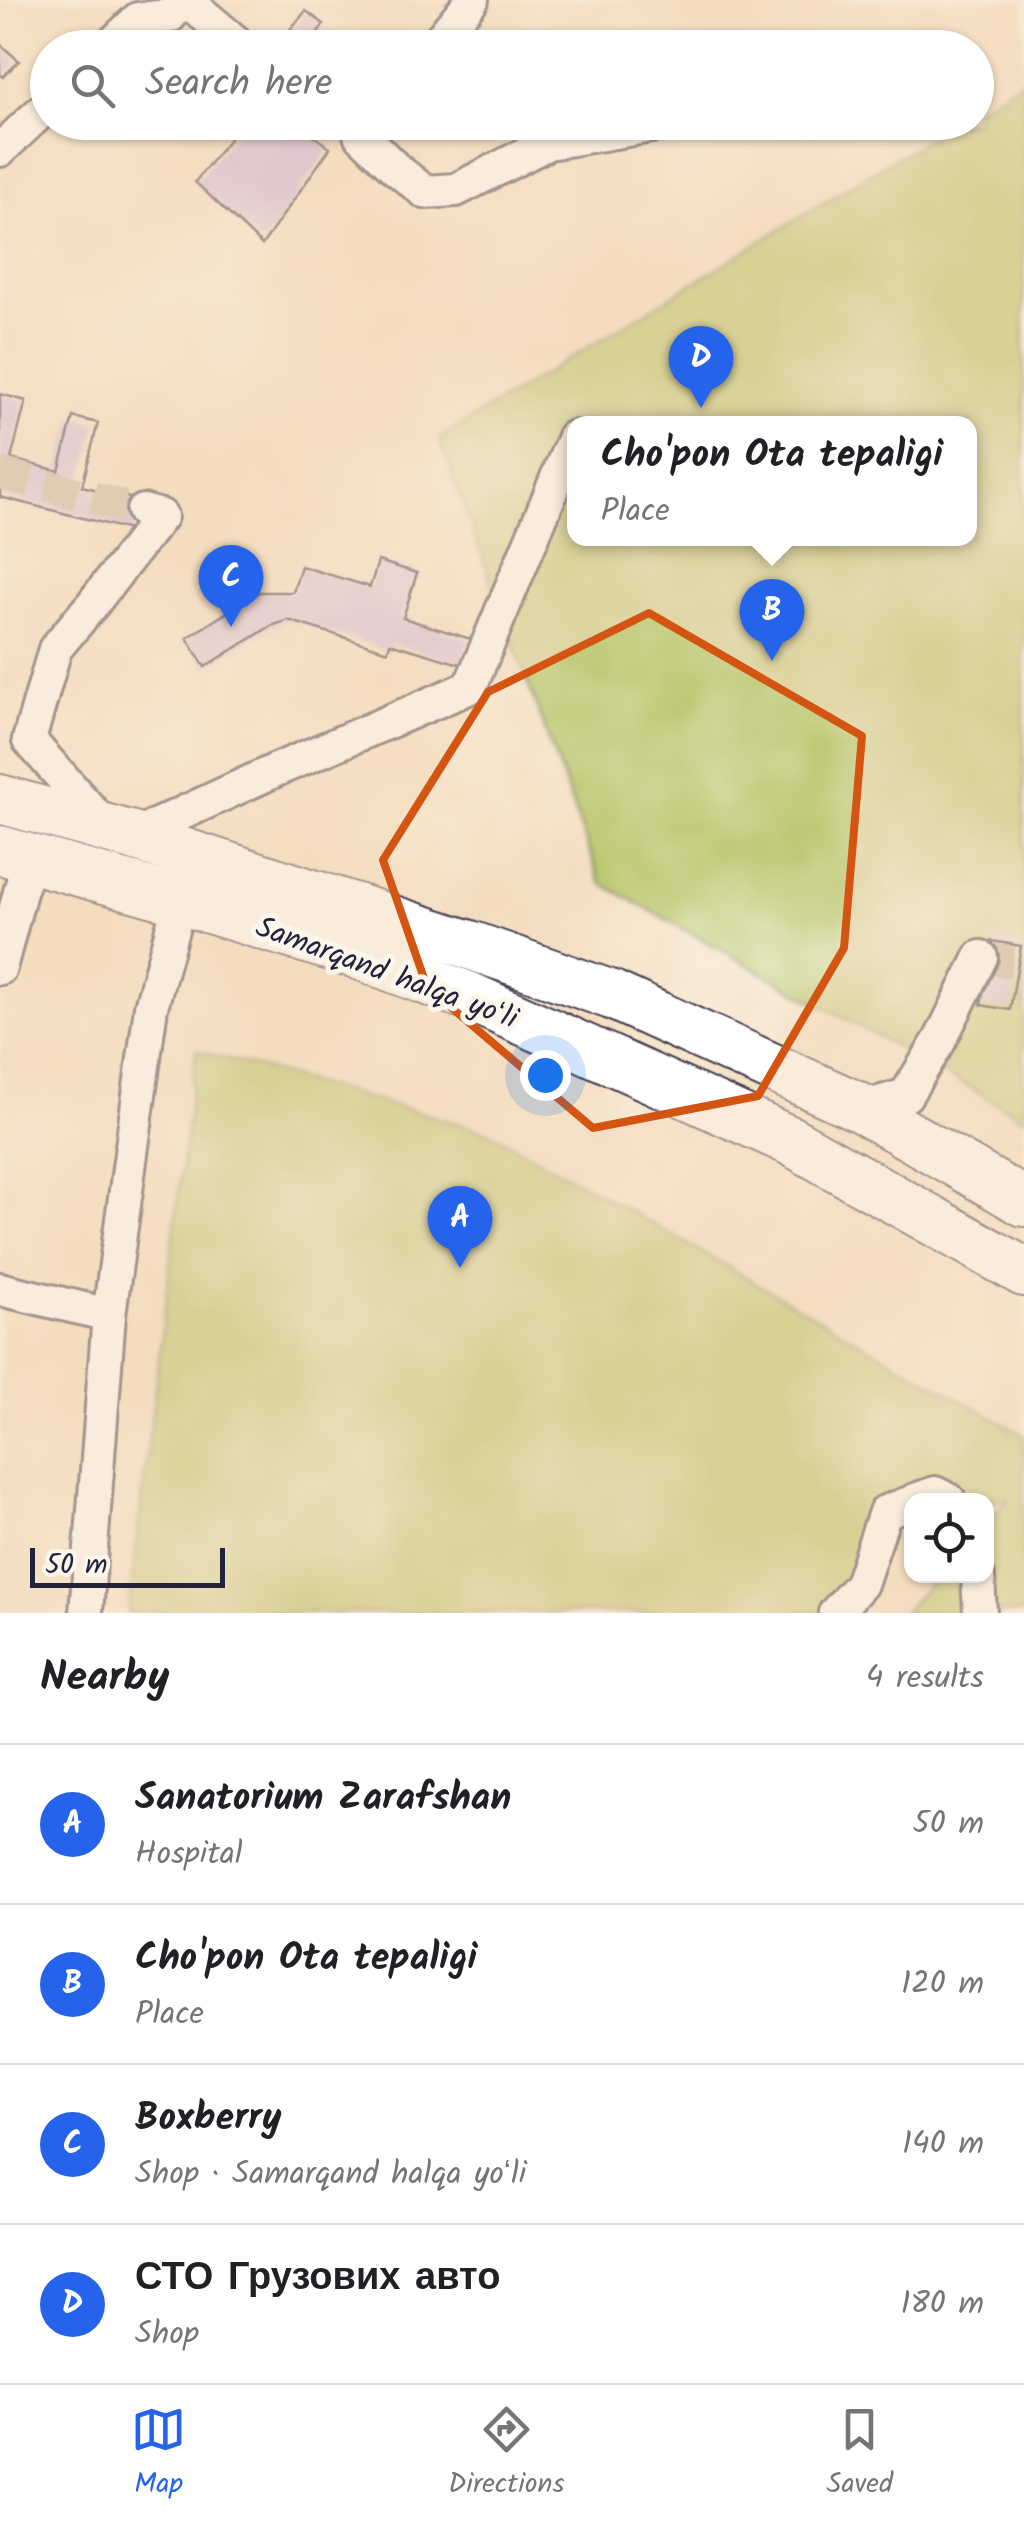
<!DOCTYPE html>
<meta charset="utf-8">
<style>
body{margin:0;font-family:Kalam,sans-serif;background:#f2f2f2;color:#202124}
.controls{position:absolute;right:30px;bottom:30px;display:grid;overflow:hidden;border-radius:20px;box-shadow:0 2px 8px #0004}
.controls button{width:90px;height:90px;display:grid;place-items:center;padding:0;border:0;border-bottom:2px solid #e0e0e0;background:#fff;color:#202124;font:50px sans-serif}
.scale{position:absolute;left:30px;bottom:25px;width:195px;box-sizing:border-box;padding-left:10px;border:5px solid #22223b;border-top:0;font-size:28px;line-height:35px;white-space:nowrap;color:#22223b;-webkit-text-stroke:8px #fbf7ec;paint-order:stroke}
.you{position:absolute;left:545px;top:1075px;width:35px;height:35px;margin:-25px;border:8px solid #fff;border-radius:50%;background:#1a73e8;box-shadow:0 0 0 15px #1a73e833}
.badge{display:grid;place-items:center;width:65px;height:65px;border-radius:50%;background:#2563eb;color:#fff;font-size:32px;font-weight:700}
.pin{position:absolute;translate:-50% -82px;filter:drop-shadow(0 2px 5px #0008)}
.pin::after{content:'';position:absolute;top:52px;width:35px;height:30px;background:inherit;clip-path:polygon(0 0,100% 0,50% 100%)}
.popup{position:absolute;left:567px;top:416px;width:410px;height:130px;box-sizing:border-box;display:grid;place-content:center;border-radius:20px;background:#fff;filter:drop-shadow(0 2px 8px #0005);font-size:32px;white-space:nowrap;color:#757577}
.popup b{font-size:38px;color:#202124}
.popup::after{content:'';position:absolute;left:50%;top:100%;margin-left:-20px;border:20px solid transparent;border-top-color:#fff}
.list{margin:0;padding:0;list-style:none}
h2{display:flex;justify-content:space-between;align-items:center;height:130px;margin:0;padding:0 40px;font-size:42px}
h2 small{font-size:32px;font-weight:400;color:#757577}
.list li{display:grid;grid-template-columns:65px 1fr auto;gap:30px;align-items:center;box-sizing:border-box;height:160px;padding:0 40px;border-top:2px solid #e0e0e0}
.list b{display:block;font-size:38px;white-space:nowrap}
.list p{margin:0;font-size:32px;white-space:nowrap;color:#757577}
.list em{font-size:32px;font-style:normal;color:#757577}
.icon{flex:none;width:55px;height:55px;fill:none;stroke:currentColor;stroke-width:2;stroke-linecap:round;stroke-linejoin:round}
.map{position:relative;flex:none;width:1024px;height:1613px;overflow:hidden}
.search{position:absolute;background:#fff;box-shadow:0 2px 8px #0004;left:30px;right:30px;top:30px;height:110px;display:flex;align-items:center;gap:25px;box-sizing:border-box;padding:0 35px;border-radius:55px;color:#757577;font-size:38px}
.sheet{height:770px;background:#fff}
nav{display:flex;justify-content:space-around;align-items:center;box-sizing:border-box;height:140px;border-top:2px solid #e0e0e0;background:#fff;font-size:28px;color:#757577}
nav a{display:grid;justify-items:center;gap:5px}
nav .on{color:#2563eb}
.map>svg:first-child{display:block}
.green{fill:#b5c264;stroke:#6c7250;stroke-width:2.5;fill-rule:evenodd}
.building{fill:#c9aedf}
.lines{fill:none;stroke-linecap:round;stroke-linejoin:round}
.minor-tunnel{stroke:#cab8a5;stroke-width:32;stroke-dasharray:32 16;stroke-linecap:butt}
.minor-casing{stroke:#423e4f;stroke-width:38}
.highway-casing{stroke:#423e4f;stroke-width:52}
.minor{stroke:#fff;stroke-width:32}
.highway{stroke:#fff;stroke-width:48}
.marked{fill:none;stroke:#d45411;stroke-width:8;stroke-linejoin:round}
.labels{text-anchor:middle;stroke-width:10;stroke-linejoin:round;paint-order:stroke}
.street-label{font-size:30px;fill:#22223b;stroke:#fbf7ec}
</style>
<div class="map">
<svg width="1024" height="1613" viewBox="0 0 1024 1613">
<rect width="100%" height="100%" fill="#fbf7ec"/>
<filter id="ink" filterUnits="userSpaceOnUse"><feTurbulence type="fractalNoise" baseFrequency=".01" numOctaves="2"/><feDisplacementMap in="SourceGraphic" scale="20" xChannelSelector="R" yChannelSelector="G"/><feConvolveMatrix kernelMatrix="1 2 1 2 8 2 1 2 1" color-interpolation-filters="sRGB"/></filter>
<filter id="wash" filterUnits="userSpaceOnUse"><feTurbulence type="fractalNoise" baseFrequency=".0048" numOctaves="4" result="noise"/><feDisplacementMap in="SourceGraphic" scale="40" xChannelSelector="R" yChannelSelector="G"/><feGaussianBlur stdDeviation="2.25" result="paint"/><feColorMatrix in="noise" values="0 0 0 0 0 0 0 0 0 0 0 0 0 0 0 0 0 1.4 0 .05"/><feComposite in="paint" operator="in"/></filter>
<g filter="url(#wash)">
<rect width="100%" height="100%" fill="#f4ddbf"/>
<g class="green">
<path d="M 1024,79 L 1024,1118 L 601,883 L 439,439 L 953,123 L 976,122 L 977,108 ZM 574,423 L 970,423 L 970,538 L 574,538 Z"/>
<polygon points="196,1050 492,1133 1024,1435 1024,1613 902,1613 937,1576 986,1576 987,1523 1008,1499 910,1501 825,1613 128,1613"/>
</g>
<g id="blocks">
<g class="building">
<polygon points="306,11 324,24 314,39 324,48 274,48"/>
<polygon points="0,44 19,61 3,77 0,74"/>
<polygon points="243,122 295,122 330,148 262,245 195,182"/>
<polygon points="0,394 26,401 11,459 59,471 73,417 98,423 82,486 142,501 134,531 0,497"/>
<polygon points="378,561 417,573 403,618 471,639 463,665 390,643 388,651 288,620 271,626 205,667 187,638 259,592 293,592 301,566 370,587"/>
<polygon points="992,941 1021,946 1010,1010 981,1005"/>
</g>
</g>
</g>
<g filter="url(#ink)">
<use href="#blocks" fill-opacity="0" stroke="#423e4f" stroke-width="2.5"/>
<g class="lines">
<g class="minor-tunnel">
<polyline points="0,473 143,511"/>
<polyline points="981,957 1024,965"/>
</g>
<defs>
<g id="minor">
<polyline points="186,0 243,48"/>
<polyline points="108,48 138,19 170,16 183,0"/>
<polyline points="433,48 472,0"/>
<polyline points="360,134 395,168 425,192 456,190 548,143 676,122"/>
<polyline points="0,150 48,105"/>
<polyline points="106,827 29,740 55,649 91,606 161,516 143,511"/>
<polyline points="133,836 276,770 470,687 574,437"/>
<polyline points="0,968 29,858"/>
<polyline points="861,1108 906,1095 940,1040 981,957"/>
<polyline points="0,1289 109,1315"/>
<polyline points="915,1500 935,1493 949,1500"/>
<polyline points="978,1576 980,1613"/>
<polyline points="86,1613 109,1315 151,1007 180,900"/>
<polyline points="835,1613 861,1584 885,1512 912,1502"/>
</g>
<g id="highway">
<polyline points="0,799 133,836 467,944 612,995 861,1108 1024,1202"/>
<polyline points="0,850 180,900 353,953 468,996 789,1140 1024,1272"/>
</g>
</defs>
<use href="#minor" class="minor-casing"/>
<use href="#highway" class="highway-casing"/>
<use href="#minor" class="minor"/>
<use href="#highway" class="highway"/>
</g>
</g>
<path d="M0 0H1024V1613H0ZM 649,613 L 862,736 L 844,948 L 758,1096 L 593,1128 L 427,987 L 383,860 L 488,692 Z" fill="#f4ddbf" fill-opacity=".55" fill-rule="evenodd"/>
<path class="marked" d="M 649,613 L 862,736 L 844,948 L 758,1096 L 593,1128 L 427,987 L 383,860 L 488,692 Z"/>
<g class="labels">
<g class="street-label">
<text transform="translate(387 972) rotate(20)" y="10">Samarqand halqa yoʻli</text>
</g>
</g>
</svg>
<div class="controls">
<button><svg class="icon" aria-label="locate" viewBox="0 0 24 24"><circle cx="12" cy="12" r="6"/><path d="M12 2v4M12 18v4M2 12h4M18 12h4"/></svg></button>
</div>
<div class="scale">50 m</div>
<div class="you"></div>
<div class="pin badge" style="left:460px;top:1268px">A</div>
<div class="pin badge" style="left:772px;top:661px">B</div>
<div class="popup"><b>Cho'pon Ota tepaligi</b>Place</div>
<div class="pin badge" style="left:231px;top:627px">C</div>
<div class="pin badge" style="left:701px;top:408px">D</div>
<div class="search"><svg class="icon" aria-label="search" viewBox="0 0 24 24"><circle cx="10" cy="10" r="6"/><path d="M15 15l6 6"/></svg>Search here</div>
</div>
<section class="sheet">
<h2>Nearby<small>4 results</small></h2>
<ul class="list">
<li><span class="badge">A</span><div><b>Sanatorium Zarafshan</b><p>Hospital</p></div><em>50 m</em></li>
<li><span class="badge">B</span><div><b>Cho'pon Ota tepaligi</b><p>Place</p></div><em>120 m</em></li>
<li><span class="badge">C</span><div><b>Boxberry</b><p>Shop · Samarqand halqa yoʻli</p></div><em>140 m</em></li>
<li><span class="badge">D</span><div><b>СТО Грузових авто</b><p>Shop</p></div><em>180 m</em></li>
</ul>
</section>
<nav>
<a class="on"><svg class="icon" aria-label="map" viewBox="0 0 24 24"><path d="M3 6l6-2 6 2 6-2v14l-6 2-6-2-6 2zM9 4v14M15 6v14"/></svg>Map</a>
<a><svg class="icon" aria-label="directions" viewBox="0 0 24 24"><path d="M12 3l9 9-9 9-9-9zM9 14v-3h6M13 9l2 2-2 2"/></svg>Directions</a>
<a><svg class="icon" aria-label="saved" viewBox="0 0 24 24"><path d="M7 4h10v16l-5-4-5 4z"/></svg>Saved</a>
</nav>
